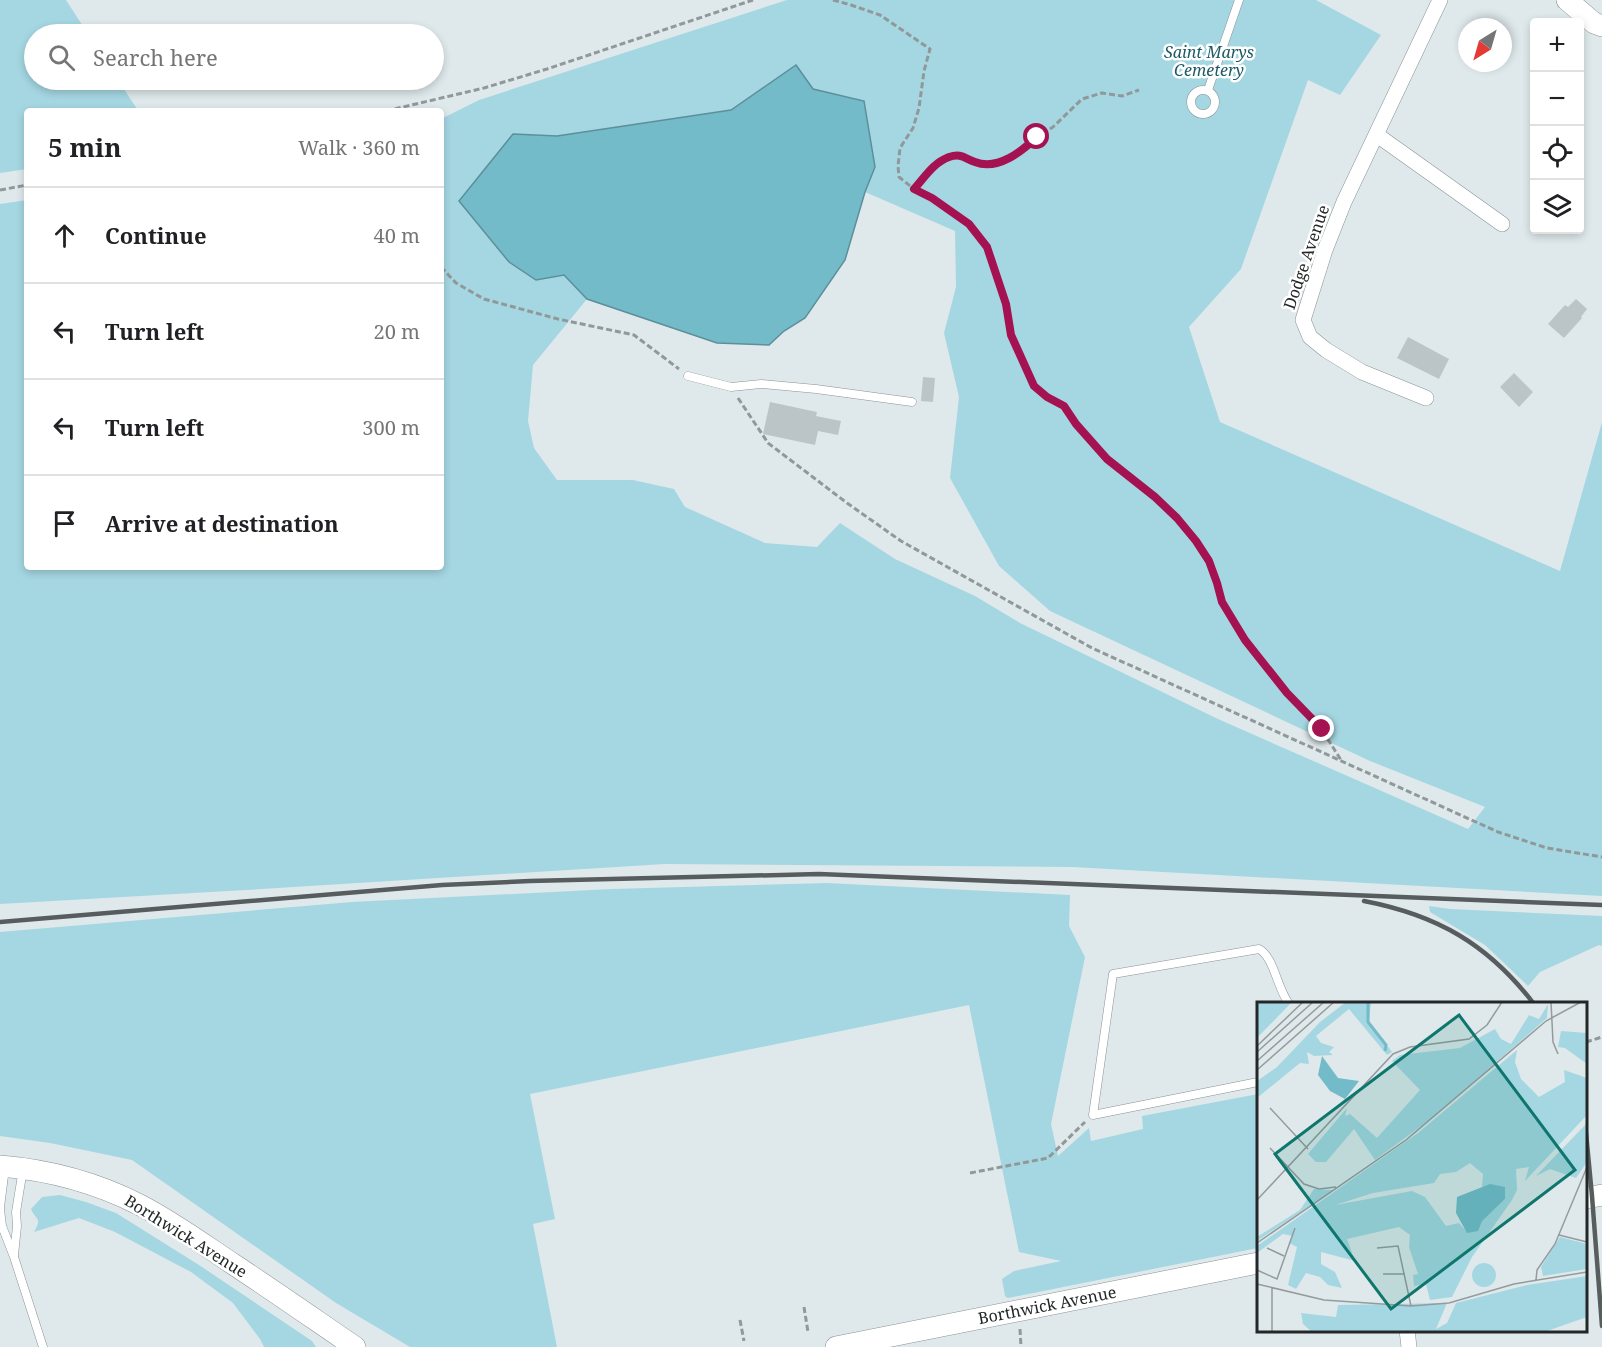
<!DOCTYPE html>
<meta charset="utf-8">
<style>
body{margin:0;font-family:"Noto Serif",serif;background:#f2f2f2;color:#202124}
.controls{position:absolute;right:18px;top:18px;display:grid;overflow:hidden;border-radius:6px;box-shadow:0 3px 9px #0003}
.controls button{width:54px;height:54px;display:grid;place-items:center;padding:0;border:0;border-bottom:2px solid #e0e0e0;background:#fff;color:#202124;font:30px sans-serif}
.compass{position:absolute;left:1458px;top:18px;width:54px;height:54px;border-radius:50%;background:#fff;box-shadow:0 3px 9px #0003;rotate:217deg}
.stop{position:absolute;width:18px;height:18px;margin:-14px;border:4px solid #a41252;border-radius:50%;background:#fff}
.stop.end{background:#a41252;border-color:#fff;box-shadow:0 2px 6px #0008}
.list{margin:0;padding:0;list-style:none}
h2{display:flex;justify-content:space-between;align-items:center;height:78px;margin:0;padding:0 24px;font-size:26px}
h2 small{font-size:20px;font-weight:400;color:#757577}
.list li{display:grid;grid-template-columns:39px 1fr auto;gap:18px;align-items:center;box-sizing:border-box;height:96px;padding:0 24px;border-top:2px solid #e0e0e0}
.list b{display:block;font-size:22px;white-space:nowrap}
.list em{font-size:20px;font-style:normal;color:#757577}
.icon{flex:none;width:33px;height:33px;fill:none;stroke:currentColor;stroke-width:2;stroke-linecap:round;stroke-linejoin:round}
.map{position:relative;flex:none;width:1602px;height:1347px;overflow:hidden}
.search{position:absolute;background:#fff;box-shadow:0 3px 9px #0003;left:24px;top:24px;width:420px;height:66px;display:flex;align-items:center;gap:15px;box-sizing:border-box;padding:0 21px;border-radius:33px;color:#757577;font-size:22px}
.panel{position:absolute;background:#fff;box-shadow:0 3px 9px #0003;left:24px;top:108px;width:420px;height:462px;border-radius:6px}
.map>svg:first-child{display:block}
.green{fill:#a5d7e2;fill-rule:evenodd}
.water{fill:#74bbca;stroke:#5c8f99;stroke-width:1.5}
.building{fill:#bbc5c7}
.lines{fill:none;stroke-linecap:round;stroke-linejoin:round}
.lane-casing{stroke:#8a9395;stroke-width:9}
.street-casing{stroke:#8a9395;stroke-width:16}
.secondary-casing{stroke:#8a9395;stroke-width:22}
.path{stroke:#909899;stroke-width:3;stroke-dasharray:6 3;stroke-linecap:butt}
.lane{stroke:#fff;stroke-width:8}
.street{stroke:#fff;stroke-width:15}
.secondary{stroke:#fff;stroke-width:21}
.rail{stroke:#575d5e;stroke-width:4.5}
.route{stroke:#a41252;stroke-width:8}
.labels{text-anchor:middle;stroke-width:5;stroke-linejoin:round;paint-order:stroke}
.park-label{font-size:16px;font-style:italic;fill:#1e5a65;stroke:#fff}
.street-label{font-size:16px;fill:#232728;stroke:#fff}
.inset-river{fill:none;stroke:#74bbca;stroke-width:3}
.inset-road{fill:none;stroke:#949b9d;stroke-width:1.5}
.view{fill:#0f766e;fill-opacity:0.15;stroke:#0f766e;stroke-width:3}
.inset-edge{fill:none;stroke:#232728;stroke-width:3}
</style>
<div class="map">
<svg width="1602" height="1347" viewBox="0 0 1602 1347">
<rect width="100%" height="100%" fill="#dfe9eb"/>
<g class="green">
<polygon points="0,0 66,0 88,34 34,34 34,80 118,80 137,109 144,111 27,111 27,169 0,173"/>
<path d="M 787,0 L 1316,0 L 1381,35 L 1340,95 L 1308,80 L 1241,269 L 1189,327 L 1220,422 L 1560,571 L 1602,422 L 1602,896 L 1072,867 L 665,864 L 246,890 L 0,904 L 0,204 L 27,200 L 27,567 L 441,567 L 441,119 L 479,100 ZM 796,65 L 813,89 L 864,101 L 875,166 L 865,192 L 955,231 L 956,287 L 944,333 L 959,397 L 950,478 L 999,566 L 1050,611 L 1370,761 L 1485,807 L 1468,829 L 1218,719 L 1020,623 L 975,596 L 895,559 L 840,523 L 817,547 L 765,543 L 685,507 L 674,489 L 633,480 L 557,480 L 534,448 L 528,421 L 533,365 L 587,299 L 564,275 L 513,134 L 557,136 L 731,110 Z"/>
<polygon points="827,883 1070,895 1069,926 1085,957 1051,1124 1058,1156 1089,1128 1091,1141 1143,1129 1142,1116 1258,1094 1258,1248 1008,1298 1005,1296 1002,1279 1014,1271 1061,1261 1019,1252 969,1005 530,1094 555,1219 533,1224 557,1347 410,1347 336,1303 132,1160 50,1143 0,1136 0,932 352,902 611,889"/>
<polygon points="1429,906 1450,909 1602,916 1602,946 1599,945 1540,972 1528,986 1485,945 1430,912"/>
<path d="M 60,1195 L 86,1202 L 116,1213 L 199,1265 L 312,1341 L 316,1347 L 264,1347 L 260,1339 L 233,1303 L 191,1272 L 115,1232 L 79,1218 L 34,1232 C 43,1217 35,1220 31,1209 L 42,1197 Z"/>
</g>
<polygon class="water" points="796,65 813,89 864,101 875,167 865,192 845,260 805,318 784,331 769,345 717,343 587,299 564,275 536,280 509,262 459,201 513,134 557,136 731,110"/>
<g class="building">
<polygon points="1576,299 1587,309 1581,317 1582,318 1564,338 1548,324 1565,305 1568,307"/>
<polygon points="1408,337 1449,359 1439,379 1397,358"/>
<polygon points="1514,373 1533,392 1519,407 1500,387"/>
<polygon points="923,377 935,378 933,402 921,401"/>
<polygon points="770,402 817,412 816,416 841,421 838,435 818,431 815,445 763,434"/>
</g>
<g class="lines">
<defs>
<g id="lane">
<circle cx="1203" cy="102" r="12"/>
<polyline points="1208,90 1239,0"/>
<polyline points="688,376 731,387 761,384 816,389 912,402"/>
<path d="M 1258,1082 L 1093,1115 L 1113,974 L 1259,949 C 1274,957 1277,988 1289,1004"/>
<polyline points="0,1207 5,1168"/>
<polyline points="0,1209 2,1226 14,1257 43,1347"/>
<polyline points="14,1255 17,1226 16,1212 23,1169"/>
</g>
<g id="street">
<polyline points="1377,135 1502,224"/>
<polyline points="1426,398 1362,372 1326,350 1310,337 1303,320 1325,250 1344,202 1440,0"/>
<polyline points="1407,1330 1409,1347"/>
</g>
<g id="secondary">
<polyline points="1567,0 1594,23 1602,26"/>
<path d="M 0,1166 C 49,1170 97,1183 140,1205 C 173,1222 203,1244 233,1264 C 274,1291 314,1319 355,1347"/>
<polyline points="1586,1198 1602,1195"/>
<polyline points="836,1347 1258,1263"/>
</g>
</defs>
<use href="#lane" class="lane-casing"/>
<use href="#street" class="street-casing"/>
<use href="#secondary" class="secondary-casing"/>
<g class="path">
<polyline points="833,0 851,5 880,15 930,49 924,71 919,108 913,128 900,148 898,166 899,177 914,189 932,198 969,224 987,247 1006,304 1010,335 1034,386 1047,397 1064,406 1075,424 1107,459 1155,497 1177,518 1196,541 1209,561 1217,583 1222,602 1245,640 1287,693 1322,730 1341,760"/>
<polyline points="386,111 484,88 547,69 753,0"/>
<polyline points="914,189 931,168 951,156 962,155 976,162 987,165 1005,160 1023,150 1037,137 1053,127 1082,99 1102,93 1122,96 1139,90"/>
<polyline points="0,190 27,185"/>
<polyline points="441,267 456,283 484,299 558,319 634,335 679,369"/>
<polyline points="738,398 768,443 847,503 901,541 1092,648 1498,832 1547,848 1602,857"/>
<polyline points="1586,1042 1602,1037"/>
<polyline points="970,1173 1048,1158 1085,1122"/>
<polyline points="804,1307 808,1332"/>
<polyline points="740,1320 744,1341"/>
<polyline points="1020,1329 1021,1347"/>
</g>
<use href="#lane" class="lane"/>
<use href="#street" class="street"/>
<use href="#secondary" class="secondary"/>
<g class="rail">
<path d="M 1364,901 C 1437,915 1488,944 1534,1004"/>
<polyline points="0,922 442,885 530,881 819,874 1602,905"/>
<polyline points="1586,1133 1592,1196 1602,1326"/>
</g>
</g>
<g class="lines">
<path class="route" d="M 1037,137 C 1022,151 998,171 975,162 C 964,158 961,153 949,157 C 933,163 925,177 914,189 L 932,198 L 969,224 L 987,247 L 1006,304 L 1011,335 L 1034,386 L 1047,397 L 1064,406 L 1076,424 L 1107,459 L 1155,497 L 1177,518 L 1196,541 L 1209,561 L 1217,583 L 1222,602 L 1245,640 L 1287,693 L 1322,729"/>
</g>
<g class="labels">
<g class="park-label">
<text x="1209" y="58">Saint Marys<tspan x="1209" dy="18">Cemetery</tspan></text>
</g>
<g class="street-label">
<text transform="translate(1306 257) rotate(-71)" y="6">Dodge Avenue</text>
<text transform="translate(186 1236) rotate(32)" y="6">Borthwick Avenue</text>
<text transform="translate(1047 1305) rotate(-11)" y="6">Borthwick Avenue</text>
</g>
</g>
<g transform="translate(1257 1002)">
<rect width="330" height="330" fill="#dfe9eb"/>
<path d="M 0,0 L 35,0 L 0,36 ZM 89,0 L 114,0 L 112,19 L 135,50 L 130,53 L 92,7 L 59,34 L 64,41 L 77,45 L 72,50 L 76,53 L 57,54 L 50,50 L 52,62 L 43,61 L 0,96 L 0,79 L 20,65 L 63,20 ZM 291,2 L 290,16 L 171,119 L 118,158 L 97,127 L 69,160 L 59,160 L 51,152 L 90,106 L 88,114 L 93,112 L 120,136 L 163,88 L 135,59 L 143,53 L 203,46 L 238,27 L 244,37 L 254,42 L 272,13 L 282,17 ZM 304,29 L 330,31 L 330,62 L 308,46 L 301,45 ZM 260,48 L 258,60 L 264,77 L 282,95 L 308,80 L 307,68 L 330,76 L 330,113 L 268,179 L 272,165 L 259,167 L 260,188 L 255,198 L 215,255 L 195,295 L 173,298 L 169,282 L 157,284 L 156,273 L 161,272 L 152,245 L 153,233 L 142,225 L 90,237 L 98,259 L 64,250 L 64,262 L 78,270 L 85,286 L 71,283 L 63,275 L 49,271 L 39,287 L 31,283 L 40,245 L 32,241 L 35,234 L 26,232 L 0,251 L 0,244 L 161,131 ZM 213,161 L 226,172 L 225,185 L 248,185 L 248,197 L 211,231 L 202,221 L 189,224 L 168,195 L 155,189 L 78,203 L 116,191 L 177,181 L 183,172 L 199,170 ZM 330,121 L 330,160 L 319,176 L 293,167 L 279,174 ZM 57,187 L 76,188 L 0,239 L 0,235 L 43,208 ZM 303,235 L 330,242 L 330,267 L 286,274 L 284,265 ZM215 273a12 12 0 1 1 24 0a12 12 0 1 1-24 0ZM 330,274 L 330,315 L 287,330 L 55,330 L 46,322 L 44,311 L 79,315 L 81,303 L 190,301 L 179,327 L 190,321 L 199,301 L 270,283 Z" fill="#a5d7e2" fill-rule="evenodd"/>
<path d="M 65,54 L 81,76 L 102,79 L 88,97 L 73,89 L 61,73 ZM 233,182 L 248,185 L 248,197 L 225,219 L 221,229 L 210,231 L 199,211 L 200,195 Z" fill="#74bbca"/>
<path class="inset-river" d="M 111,0 L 111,20 L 129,43 L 128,49"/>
<path class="inset-road" d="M 294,0 L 296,40 L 301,52M 0,44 L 46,0M 0,50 L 56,0M 0,59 L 67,0M 0,68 L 77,0M 13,106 L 51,147M 13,146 L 47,182 L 62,187 L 79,185M 0,198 L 136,52 L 153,45 L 212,37 L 230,23 L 245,0M 302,233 L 330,240M 0,241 L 149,138 L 289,19 L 324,0M 10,246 L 27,254M 120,246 L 141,244 L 154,304M 0,268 L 20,277 L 38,226M 126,272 L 148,272M 279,278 L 280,268 L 298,242 L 330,165M 0,282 L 67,298 L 154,304 L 192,301 L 257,282 L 330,270M 15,330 L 15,286"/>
<path class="view" d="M 202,13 L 318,168 L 134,307 L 18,152 Z"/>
<rect width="330" height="330" class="inset-edge"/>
</g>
</svg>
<div class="controls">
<button>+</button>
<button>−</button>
<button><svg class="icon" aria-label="locate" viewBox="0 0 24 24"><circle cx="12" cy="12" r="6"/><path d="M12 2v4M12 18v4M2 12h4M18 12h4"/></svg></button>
<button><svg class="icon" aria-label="layers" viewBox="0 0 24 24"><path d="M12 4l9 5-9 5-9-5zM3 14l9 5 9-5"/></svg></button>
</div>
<svg class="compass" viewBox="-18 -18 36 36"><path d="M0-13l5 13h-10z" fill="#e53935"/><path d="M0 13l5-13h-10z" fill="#757577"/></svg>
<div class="stop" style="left:1037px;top:137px"></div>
<div class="stop end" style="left:1322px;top:729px"></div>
<div class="search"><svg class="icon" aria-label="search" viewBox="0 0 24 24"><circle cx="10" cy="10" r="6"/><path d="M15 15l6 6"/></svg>Search here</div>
<section class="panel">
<h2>5 min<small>Walk · 360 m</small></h2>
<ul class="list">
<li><svg class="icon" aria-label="ahead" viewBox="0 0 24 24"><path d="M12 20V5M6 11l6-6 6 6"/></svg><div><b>Continue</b></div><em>40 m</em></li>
<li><svg class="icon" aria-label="left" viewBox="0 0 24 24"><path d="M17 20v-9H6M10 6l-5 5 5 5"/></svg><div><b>Turn left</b></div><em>20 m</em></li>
<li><svg class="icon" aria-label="left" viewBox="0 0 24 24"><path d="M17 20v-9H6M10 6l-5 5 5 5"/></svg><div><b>Turn left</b></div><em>300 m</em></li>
<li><svg class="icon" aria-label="arrive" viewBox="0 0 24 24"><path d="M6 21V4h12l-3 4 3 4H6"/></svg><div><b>Arrive at destination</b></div></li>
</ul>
</section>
</div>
